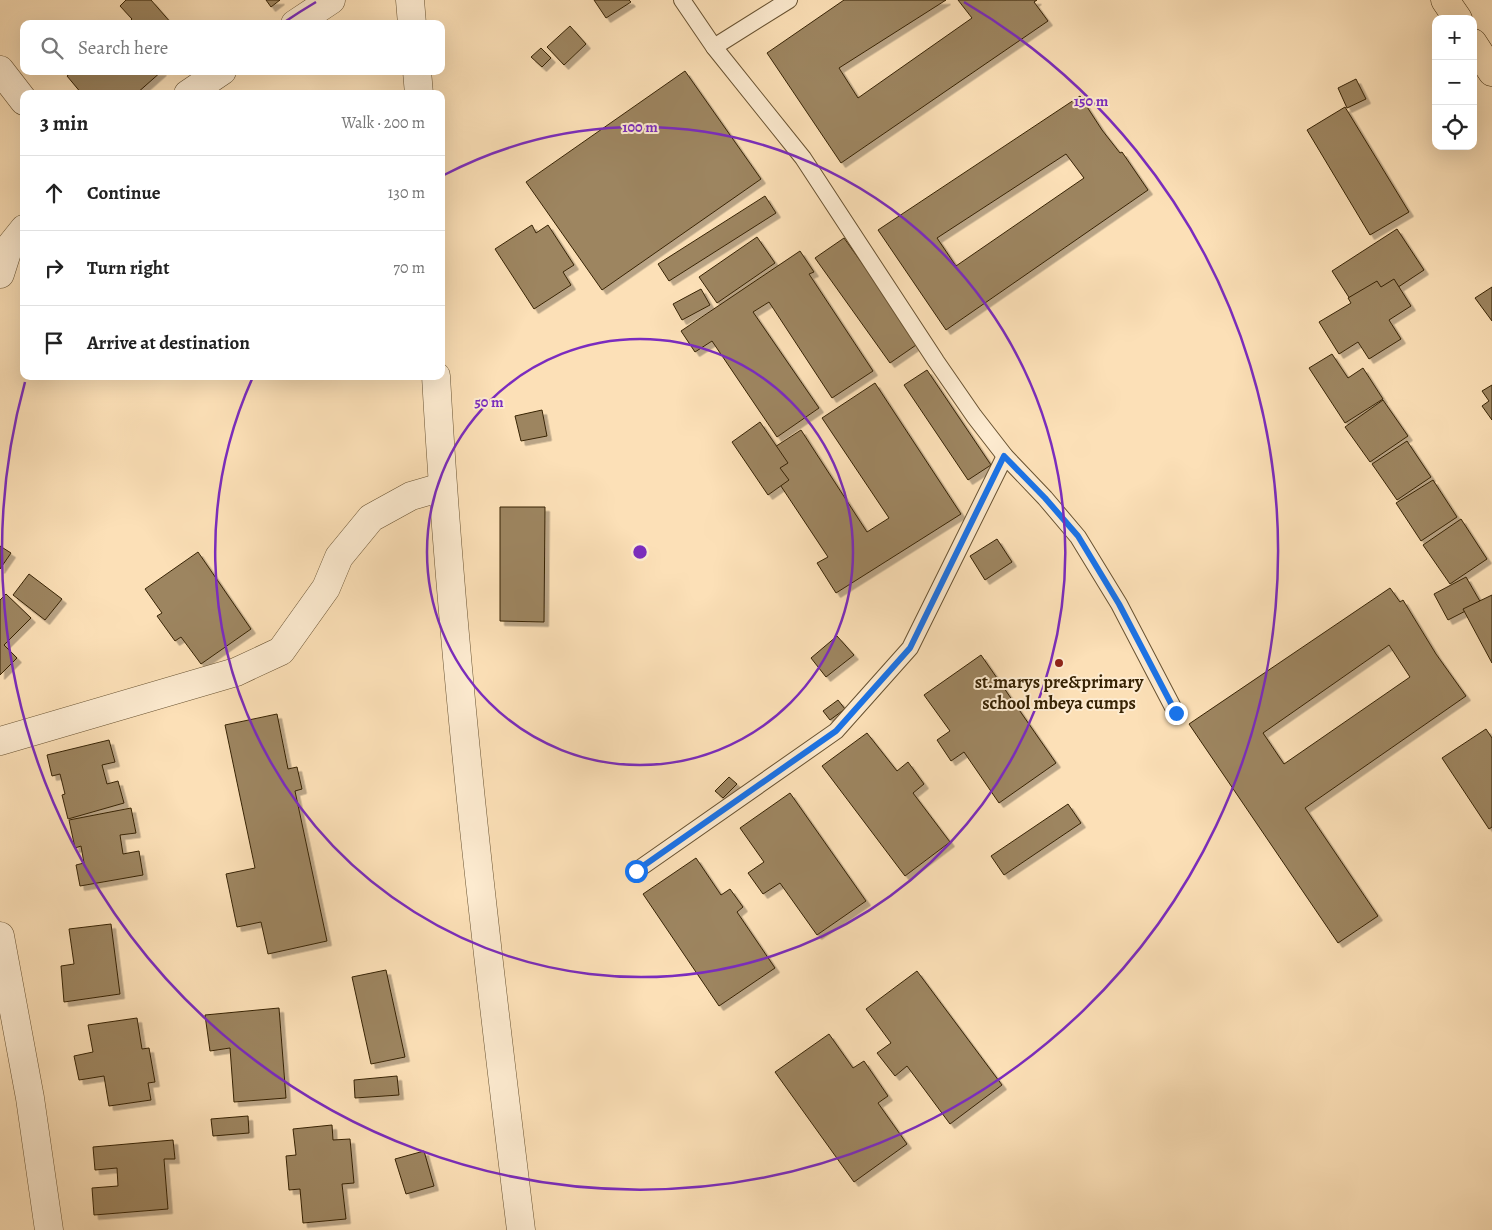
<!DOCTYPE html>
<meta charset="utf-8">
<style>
body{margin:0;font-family:Alegreya,serif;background:#f6f6f6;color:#222}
.controls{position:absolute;right:15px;top:15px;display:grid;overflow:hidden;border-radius:10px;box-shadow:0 5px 20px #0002}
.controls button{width:45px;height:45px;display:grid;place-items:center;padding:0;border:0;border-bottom:1px solid #e0e0e0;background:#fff;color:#222;font:25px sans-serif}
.stop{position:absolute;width:15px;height:15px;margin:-11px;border:4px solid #1a73e8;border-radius:50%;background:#fff}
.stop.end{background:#1a73e8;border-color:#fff;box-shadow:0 1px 5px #0008}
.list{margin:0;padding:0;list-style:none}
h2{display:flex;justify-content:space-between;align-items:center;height:65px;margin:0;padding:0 20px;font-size:21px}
h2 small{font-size:16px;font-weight:400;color:#767676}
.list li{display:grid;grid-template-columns:32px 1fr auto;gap:15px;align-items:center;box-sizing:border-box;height:75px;padding:0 20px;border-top:1px solid #e0e0e0}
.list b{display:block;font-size:19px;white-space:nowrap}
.list em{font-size:16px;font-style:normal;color:#767676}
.icon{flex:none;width:28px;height:28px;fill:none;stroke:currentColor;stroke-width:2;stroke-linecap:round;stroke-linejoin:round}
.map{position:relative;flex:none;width:1492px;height:1230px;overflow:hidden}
.search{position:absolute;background:#fff;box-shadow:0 5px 20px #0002;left:20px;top:20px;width:425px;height:55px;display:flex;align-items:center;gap:12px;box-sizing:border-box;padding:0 18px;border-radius:10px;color:#767676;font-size:19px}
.panel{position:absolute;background:#fff;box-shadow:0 5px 20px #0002;left:20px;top:90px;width:425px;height:290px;border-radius:10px}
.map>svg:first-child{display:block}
.building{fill:#9d8561;stroke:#372304;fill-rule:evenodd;filter:url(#shadow)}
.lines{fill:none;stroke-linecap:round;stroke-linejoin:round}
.lane-casing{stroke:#685231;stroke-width:18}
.street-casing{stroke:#685231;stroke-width:29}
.highway-casing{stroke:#372304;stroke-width:29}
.lane{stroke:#fdebd0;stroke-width:16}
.street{stroke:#fdebd0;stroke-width:28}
.highway{stroke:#fce0b7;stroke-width:28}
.route{stroke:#1a73e8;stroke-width:6}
.ring{fill:none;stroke:#7b2cbf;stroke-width:2.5}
.poi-dot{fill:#8f2418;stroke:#fdebd0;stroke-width:2}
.labels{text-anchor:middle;stroke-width:4;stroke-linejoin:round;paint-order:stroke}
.poi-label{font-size:18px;font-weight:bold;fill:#372304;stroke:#fdebd0}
.centre{fill:#7b2cbf;stroke:#fdebd0;stroke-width:2.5}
.ring-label{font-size:15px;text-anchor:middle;font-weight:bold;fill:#7b2cbf;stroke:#fdebd0;stroke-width:4;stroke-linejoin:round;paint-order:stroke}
</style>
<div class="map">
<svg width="1492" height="1230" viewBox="0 0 1492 1230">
<defs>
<filter id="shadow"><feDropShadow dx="4.5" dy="4.5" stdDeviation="0" flood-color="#0004"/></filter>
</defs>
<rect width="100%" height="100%" fill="#fce0b7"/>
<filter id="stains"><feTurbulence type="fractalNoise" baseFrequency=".004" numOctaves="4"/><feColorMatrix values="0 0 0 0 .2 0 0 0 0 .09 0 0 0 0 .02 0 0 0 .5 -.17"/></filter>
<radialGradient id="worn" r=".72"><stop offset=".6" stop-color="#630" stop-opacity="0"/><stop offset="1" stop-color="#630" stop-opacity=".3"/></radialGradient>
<g class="building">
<polygon points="126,0 151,0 172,24 127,24 132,19 120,6"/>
<polygon points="266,0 280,0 271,7"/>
<polygon points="594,0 629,0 631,2 606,18"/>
<polygon points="844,0 946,0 839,68 858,98 972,18 958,0 1037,0 1034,2 1048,21 841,163 767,53"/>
<polygon points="570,26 586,44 564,65 547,47"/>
<polygon points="541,48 551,58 542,67 531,57"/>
<polygon points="73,71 162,71 136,94 82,94 67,76"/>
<polygon points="685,71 761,179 602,290 526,182"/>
<polygon points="1356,79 1366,99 1347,108 1338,88"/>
<path d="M 1080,96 L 1102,130 L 1120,153 L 1122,152 L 1148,190 L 946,330 L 878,230 ZM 1066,154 L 1084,178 L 956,266 L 937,238 Z"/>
<polygon points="1345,107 1409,212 1370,235 1307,130"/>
<polygon points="765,196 776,213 669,281 658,264"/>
<polygon points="532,225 536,233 548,225 574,265 563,272 571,285 534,309 495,249"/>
<polygon points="1397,229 1424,270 1359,313 1332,271"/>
<polygon points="757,237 775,263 717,303 699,277"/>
<polygon points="844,238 919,343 890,363 815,258"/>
<polygon points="800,251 814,272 809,274 873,371 832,398 769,302 753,312 819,408 777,437 712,341 695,352 681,331"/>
<polygon points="1394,279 1411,306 1389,320 1401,339 1369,359 1358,342 1339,354 1319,322 1351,303 1348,298 1377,281 1381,287"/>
<polygon points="1492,287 1492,321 1475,298"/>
<polygon points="701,289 710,305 682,320 673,304"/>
<polygon points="1332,354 1348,378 1363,368 1383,399 1345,423 1309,368"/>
<polygon points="927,370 991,465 968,480 904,385"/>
<polygon points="875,383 961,514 836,593 817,563 828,557 761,456 801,430 867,532 889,518 822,418"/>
<polygon points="1492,385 1492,420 1482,406 1489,401 1482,391"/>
<polygon points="1383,400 1408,436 1370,462 1345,427"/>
<polygon points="542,410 547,436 521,441 515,416"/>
<polygon points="760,422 788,463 780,468 789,480 768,495 732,442"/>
<polygon points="1407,441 1431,477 1397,500 1372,464"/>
<polygon points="1433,480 1457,517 1421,541 1396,503"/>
<polygon points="500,507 545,507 544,622 500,621"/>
<polygon points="1461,519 1487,559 1450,584 1423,545"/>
<polygon points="997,539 1012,562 985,580 970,556"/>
<polygon points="0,546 11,553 0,569"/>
<polygon points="198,552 251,629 201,664 181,637 175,641 157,616 162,613 145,589"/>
<polygon points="29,574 62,599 45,620 13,595"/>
<polygon points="1466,577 1481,603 1448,620 1434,594"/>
<path d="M 1390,588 L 1400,602 L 1403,600 L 1436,654 L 1466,696 L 1305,808 L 1378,916 L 1338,943 L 1189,724 ZM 1389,645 L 1410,677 L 1284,764 L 1263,733 Z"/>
<polygon points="6,594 31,618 4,645 17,658 0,675 0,600"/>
<polygon points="1492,595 1492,663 1463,609"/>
<polygon points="837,636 854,655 826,677 811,658"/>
<polygon points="981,655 1056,763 999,803 964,752 951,761 937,740 950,731 924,695"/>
<polygon points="838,700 845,709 830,720 823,711"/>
<polygon points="277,714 288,769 297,767 302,789 295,791 327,941 268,954 261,922 237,927 226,874 255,868 225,725"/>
<polygon points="1486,729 1492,738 1492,827 1489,829 1442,758"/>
<polygon points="867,733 897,771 908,762 924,784 913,793 950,842 905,876 822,766"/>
<polygon points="109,740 115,762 102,765 107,784 118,781 124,803 68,819 62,795 65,794 60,774 52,776 47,755"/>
<polygon points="729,777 737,784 723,798 715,791"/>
<polygon points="790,793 866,901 817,935 780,883 763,894 748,873 764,862 740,828"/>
<polygon points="1068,804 1081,823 1004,875 991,856"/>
<polygon points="131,808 136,833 120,835 123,854 139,851 143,875 80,886 76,865 84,863 81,846 75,848 69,820"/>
<polygon points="696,858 721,895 730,889 743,907 737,912 775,968 719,1006 643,894"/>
<polygon points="111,924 120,994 64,1002 61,966 74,964 69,929"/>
<polygon points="386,970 405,1057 371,1064 352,977"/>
<polygon points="917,971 1002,1085 950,1124 907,1066 895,1076 877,1053 891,1043 866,1009"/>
<polygon points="279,1008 286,1098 234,1102 230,1048 210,1051 205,1015"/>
<polygon points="137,1018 142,1049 149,1048 155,1082 148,1083 151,1100 109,1106 104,1076 79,1080 74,1056 93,1052 88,1025"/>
<polygon points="829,1034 853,1068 864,1061 888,1096 878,1103 907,1144 854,1182 775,1072"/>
<polygon points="397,1076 399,1095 355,1098 354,1080"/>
<polygon points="248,1116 249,1133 213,1136 211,1119"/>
<polygon points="332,1125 333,1140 350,1139 354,1183 342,1184 346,1219 303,1223 300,1189 289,1190 286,1156 296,1155 293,1129"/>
<polygon points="173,1140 175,1159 164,1159 168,1209 94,1215 92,1188 118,1186 117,1168 95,1170 93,1147"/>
<polygon points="424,1151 434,1186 406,1194 395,1159"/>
</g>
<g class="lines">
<defs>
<g id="lane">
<polyline points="682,0 714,47 803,158 936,361 974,416 1005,456 1045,498 1078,537 1119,604 1176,713"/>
<polyline points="714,47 789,0"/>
<polyline points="636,871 836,731 910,648 1005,456"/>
</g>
<g id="street">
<polyline points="410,0 412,24"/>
<polyline points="295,24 331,0"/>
<polyline points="0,70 24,101"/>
<polyline points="417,71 419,94"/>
<polyline points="188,94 222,71"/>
<polyline points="0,274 8,249 24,229"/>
<path d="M 436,376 C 452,662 486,946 521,1230"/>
<polyline points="0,741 236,672 281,651 326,588 339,557 371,518 411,496 442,487"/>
<polyline points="0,936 30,1098 49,1230"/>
</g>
<g id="highway">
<polyline points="1445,0 1458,19"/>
<polyline points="1473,43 1492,72"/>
</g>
</defs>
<use href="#lane" class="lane-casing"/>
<use href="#street" class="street-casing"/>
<use href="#highway" class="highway-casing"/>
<use href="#lane" class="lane"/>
<use href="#street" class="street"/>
<use href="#highway" class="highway"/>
</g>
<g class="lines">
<polyline class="route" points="636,871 836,731 910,648 1004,456 1045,498 1078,536 1119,604 1176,713"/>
</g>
<g class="ring">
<circle cx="640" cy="552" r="213"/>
<path d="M444 175A425 425 0 1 1 252 379"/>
<path d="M283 23A638 638 0 0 1 316 2M964 2A638 638 0 1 1 25 382"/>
</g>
<circle class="poi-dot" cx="1059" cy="663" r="5"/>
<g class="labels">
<g class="poi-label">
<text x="1059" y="688">st.marys pre&amp;primary<tspan x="1059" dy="21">school mbeya cumps</tspan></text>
</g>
</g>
<circle cx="640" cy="552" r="8" class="centre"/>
<g class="ring-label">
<text x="1091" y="106">150 m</text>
<text x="640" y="132">100 m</text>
<text x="489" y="407">50 m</text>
</g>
<rect width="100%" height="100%" filter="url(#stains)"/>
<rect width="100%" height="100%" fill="url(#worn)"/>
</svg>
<div class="controls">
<button>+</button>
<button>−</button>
<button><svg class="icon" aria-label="locate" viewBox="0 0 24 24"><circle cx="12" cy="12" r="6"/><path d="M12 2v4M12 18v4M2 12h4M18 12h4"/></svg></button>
</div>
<div class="stop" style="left:636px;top:871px"></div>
<div class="stop end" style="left:1176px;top:713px"></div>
<div class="search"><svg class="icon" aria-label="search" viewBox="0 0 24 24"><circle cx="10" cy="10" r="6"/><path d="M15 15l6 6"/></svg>Search here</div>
<section class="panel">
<h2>3 min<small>Walk · 200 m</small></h2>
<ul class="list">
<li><svg class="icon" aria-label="ahead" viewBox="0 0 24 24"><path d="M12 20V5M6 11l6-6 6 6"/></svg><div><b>Continue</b></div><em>130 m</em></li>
<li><svg class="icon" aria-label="right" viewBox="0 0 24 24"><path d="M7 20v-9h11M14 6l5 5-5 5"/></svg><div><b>Turn right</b></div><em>70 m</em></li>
<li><svg class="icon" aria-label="arrive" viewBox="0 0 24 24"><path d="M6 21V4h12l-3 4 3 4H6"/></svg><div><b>Arrive at destination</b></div></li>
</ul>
</section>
</div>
